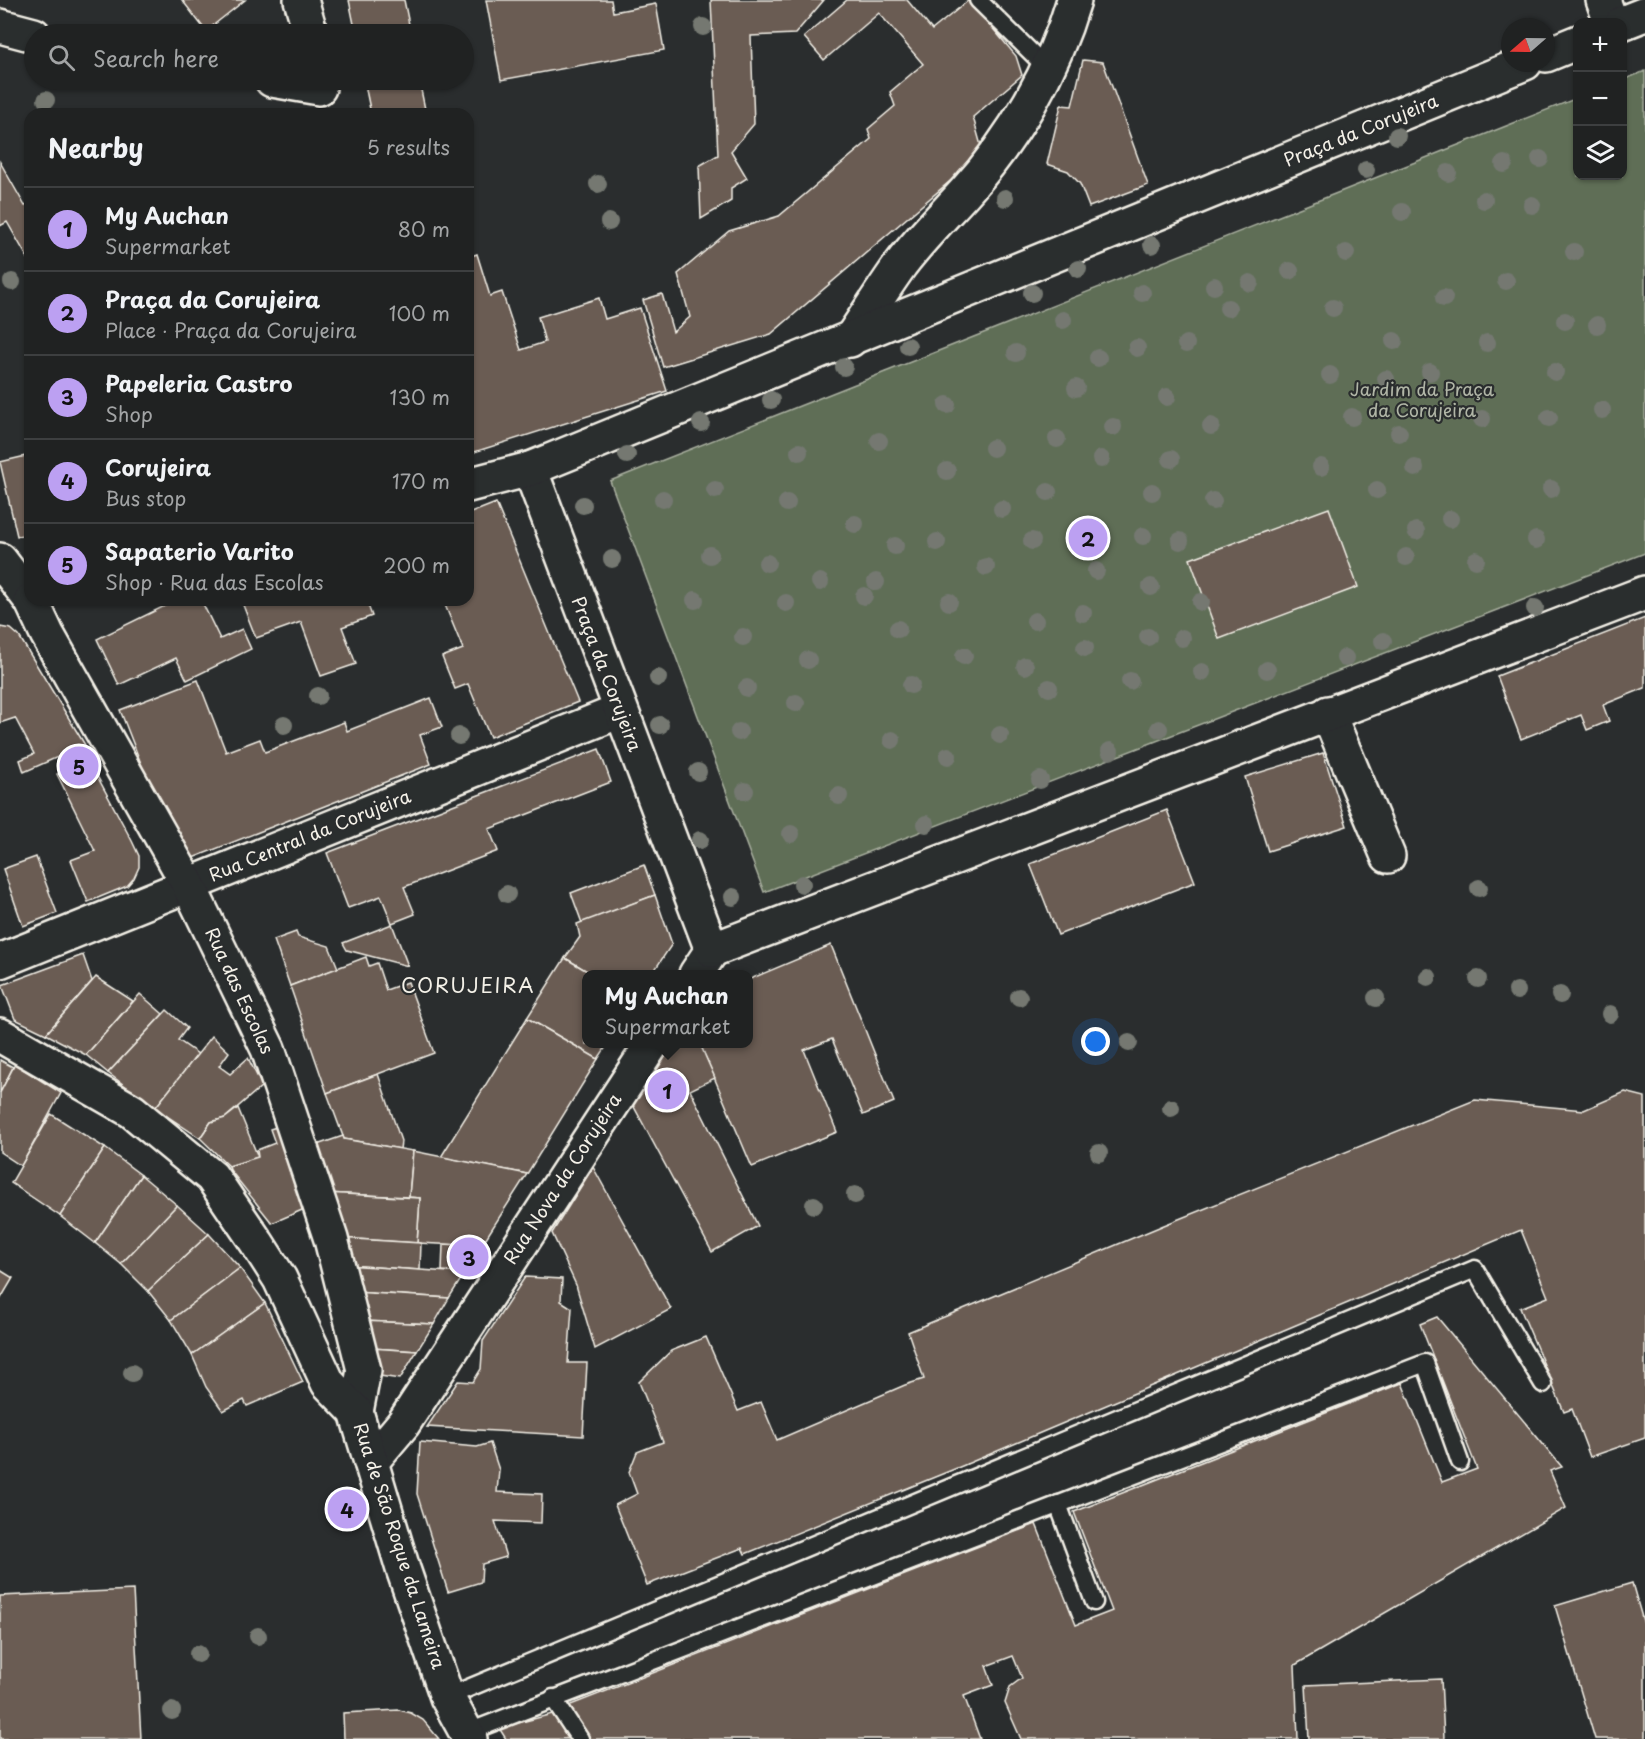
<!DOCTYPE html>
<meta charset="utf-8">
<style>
body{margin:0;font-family:"Playpen Sans",sans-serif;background:#2d2f2f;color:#f1f3f6}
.controls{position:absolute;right:18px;top:18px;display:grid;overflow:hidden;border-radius:12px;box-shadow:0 2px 4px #0004}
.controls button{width:54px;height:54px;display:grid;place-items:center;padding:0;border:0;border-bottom:2px solid #3d3f40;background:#202222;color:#f1f3f6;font:30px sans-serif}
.compass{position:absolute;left:1501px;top:18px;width:54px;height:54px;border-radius:50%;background:#202222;box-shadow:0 2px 4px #0004;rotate:250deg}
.you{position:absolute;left:1096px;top:1042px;width:21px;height:21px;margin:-15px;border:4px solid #fff;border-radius:50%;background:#1a73e8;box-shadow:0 0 0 9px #1a73e833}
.badge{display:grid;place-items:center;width:39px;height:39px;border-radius:50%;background:#bca0f2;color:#111;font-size:20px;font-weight:700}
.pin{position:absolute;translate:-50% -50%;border:3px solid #fff;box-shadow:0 2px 6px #0006}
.popup{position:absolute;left:582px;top:970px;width:171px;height:78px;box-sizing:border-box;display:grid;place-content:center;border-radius:12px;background:#202222;filter:drop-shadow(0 2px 4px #0005);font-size:20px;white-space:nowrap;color:#a2a4a5}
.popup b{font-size:22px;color:#f1f3f6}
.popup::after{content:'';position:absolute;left:50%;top:100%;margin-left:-12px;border:12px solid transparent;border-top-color:#202222}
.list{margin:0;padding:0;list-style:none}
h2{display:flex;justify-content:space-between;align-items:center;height:78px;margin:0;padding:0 24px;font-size:26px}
h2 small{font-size:20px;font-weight:400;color:#a2a4a5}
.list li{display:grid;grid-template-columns:39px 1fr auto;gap:18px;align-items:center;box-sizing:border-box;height:84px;padding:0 24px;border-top:2px solid #3d3f40}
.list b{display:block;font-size:22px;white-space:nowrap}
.list p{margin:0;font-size:20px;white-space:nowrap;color:#a2a4a5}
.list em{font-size:20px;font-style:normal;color:#a2a4a5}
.icon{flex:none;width:33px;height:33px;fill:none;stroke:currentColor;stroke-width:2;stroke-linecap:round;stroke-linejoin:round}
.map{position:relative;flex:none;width:1645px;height:1739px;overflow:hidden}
.search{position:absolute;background:#202222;box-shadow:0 2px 4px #0004;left:24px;top:24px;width:450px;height:66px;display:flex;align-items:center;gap:15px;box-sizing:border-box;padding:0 21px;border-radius:33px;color:#a2a4a5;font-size:22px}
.panel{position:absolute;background:#202222;box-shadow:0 2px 4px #0004;left:24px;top:108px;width:450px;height:498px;border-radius:18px}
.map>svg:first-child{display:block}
.green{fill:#5f6e57;stroke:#aab0a0;stroke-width:1.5}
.building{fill:#6b5b53;stroke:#f4f1e8;stroke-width:1.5}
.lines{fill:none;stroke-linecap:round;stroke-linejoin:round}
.service-casing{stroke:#f4f1e8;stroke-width:21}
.minor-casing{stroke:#f4f1e8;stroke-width:38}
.tertiary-casing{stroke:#f4f1e8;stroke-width:38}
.secondary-casing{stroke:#f4f1e8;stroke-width:38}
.service{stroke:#2a2d2e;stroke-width:16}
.minor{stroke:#2a2d2e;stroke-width:33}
.tertiary{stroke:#2a2d2e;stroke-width:33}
.secondary{stroke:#2a2d2e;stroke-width:33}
.tree{fill:#747871}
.labels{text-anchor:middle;stroke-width:4.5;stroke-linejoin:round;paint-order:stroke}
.street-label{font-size:18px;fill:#f4f1e8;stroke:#2a2d2e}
.park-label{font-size:18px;fill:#b1b6a7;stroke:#2a2d2e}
.neighbourhood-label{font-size:20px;letter-spacing:1.5px;fill:#f4f1e8;stroke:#2a2d2e}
</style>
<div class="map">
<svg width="1645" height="1739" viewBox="0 0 1645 1739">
<rect width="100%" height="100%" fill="#2a2d2e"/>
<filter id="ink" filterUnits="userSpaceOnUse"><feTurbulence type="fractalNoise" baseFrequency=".0167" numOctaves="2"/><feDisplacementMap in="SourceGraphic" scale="12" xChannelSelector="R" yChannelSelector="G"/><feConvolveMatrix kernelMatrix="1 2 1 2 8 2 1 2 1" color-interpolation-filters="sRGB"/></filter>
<g filter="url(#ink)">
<polygon class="green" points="1645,71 1645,553 764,892 610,481 1577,98 1578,176 1622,176 1623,80"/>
<g class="building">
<polygon points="182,0 245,0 206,31"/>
<polygon points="349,0 404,0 411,34 356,34"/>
<polygon points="486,0 611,0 613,12 656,4 664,50 501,80"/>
<polygon points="711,0 824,0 795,34 751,36 754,124 731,151 747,178 731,188 731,201 701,219 699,166 718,155"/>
<polygon points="847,0 907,0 932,30 969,0 1016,56 1022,75 973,117 983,153 771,334 663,367 643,300 662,294 673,332 690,317 678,274 729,231 779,216 871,139 868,129 895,106 890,92 923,64 879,13 824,60 804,37"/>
<polygon points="1083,60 1103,62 1148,185 1089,207 1080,184 1068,171 1047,164 1061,105 1072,106"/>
<polygon points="364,80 419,80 426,114 371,114"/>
<polygon points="0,162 25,206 30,203 30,262 7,222 0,226"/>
<polygon points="477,254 490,296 502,292 521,350 545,342 538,317 599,298 605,319 640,308 667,391 468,454 468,257"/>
<polygon points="30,455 30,534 17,536 0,462"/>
<polygon points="496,503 578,702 490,737 468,684 455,689 442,657 463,649 443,600 468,600 468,514"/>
<polygon points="1329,508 1358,587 1219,639 1190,559"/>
<polygon points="177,600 201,600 220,639 242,629 251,649 187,680 176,658 119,685 97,639"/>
<polygon points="241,600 366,600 372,616 342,627 356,664 321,676 301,622 256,638"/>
<polygon points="1645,618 1645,688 1603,705 1609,721 1587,730 1581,715 1521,739 1497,676"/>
<polygon points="0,627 11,629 19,636 85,745 24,772 20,760 34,754 15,718 0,723"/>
<polygon points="198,680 226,752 260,739 265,752 344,722 347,731 431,698 442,727 420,735 431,764 180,863 120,710"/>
<polygon points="82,748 132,841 139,856 139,867 134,878 127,886 88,902 71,860 95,851 57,774 70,768 65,755"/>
<polygon points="599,749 611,782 489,829 498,851 404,887 415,914 392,923 381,896 348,908 327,853"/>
<polygon points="1323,753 1347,826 1268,851 1245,777"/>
<polygon points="1167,810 1195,882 1058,935 1030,864"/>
<polygon points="36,857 57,913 23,926 3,869"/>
<polygon points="644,865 655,895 582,923 571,893"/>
<polygon points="655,895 672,944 652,974 592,974 565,958 580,937 577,924"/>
<polygon points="392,924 408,966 347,950 343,943"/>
<polygon points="296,932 298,937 329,946 338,968 290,986 274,940"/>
<polygon points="831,945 894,1102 863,1115 832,1039 804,1050 837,1132 752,1167 700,1044 748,1044 748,980"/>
<polygon points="83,955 92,981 46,1034 15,1019 2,985"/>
<polygon points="366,957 369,966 377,963 386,990 408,982 434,1053 327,1093 290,986"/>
<polygon points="565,958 592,974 586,974 586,1044 608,1044 598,1059 527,1018"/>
<polygon points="96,977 133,1001 86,1055 46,1034"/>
<polygon points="140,994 163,1014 108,1073 86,1055"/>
<polygon points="167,1010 187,1028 178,1040 198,1054 155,1108 108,1073"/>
<polygon points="527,1018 598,1059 527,1174 441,1157"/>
<polygon points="212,1036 229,1052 219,1066 230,1074 248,1058 262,1086 225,1118 211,1122 200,1138 155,1108"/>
<polygon points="669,1044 700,1044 715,1078 690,1090 758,1226 712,1252 633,1105"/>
<polygon points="0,1060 13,1067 0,1093"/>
<polygon points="15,1064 61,1093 21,1166 0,1152 0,1093"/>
<polygon points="378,1074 401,1141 400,1149 344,1139 327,1093"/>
<polygon points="1625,1092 1645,1097 1645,1438 1590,1457 1572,1409 1564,1412 1520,1308 1548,1297 1521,1230 962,1466 745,1554 742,1548 647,1585 615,1505 637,1494 629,1472 637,1452 663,1442 639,1382 671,1351 706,1337 738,1411 761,1402 777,1440 905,1385 924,1379 908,1332 1164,1225 1475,1100 1584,1110"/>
<polygon points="238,1108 258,1157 229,1166 200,1138 211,1122 225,1118"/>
<polygon points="51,1114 105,1148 60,1216 11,1183"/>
<polygon points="283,1125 309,1207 272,1223 230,1170 229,1166 258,1157 257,1150 275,1143 270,1129"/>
<polygon points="343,1136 344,1139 413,1151 409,1197 325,1193 311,1147"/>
<polygon points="105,1148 141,1175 95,1243 60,1216"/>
<polygon points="413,1151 527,1174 481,1246 417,1243 420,1198 409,1197"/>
<polygon points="593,1167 671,1309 595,1349 576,1285 552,1233"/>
<polygon points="141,1175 177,1205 121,1264 95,1243"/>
<polygon points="325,1193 420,1198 417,1243 340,1238"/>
<polygon points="177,1205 209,1234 148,1291 121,1264"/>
<polygon points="209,1234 240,1268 171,1320 148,1291"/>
<polygon points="338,1238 421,1243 420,1270 346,1265"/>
<polygon points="443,1244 481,1246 465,1273 442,1271"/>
<polygon points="346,1265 420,1270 465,1273 449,1298 354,1292"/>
<polygon points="240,1268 265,1303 192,1355 171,1320"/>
<polygon points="0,1270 13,1278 0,1300"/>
<polygon points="525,1277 562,1279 561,1301 572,1308 568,1363 587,1363 583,1436 427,1427 458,1381 473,1382 481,1369 483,1341"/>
<polygon points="354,1292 449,1298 434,1324 362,1321"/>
<polygon points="265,1303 303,1382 247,1406 244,1400 223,1411 206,1387 192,1355"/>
<polygon points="1437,1317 1562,1467 1550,1471 1566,1508 1295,1665 1298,1739 1021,1739 1005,1703 1010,1687 1022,1678 1013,1656 986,1666 993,1685 964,1696 980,1739 590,1739 568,1706 1036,1524 1076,1625 1112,1611 1074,1512 1402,1383 1442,1482 1477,1469 1420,1324"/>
<polygon points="362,1321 434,1324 417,1351 371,1348"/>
<polygon points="371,1348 417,1351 400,1379 380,1376"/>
<polygon points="420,1442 477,1447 490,1443 499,1470 497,1492 542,1494 541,1523 495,1521 506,1557 482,1564 481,1582 448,1592 417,1494"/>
<polygon points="1632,1583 1645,1628 1645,1739 1595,1739 1555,1606"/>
<polygon points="133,1590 141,1739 0,1739 0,1596"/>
<polygon points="1441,1679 1444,1739 1309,1739 1306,1685"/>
<polygon points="399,1710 411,1713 423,1720 439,1739 344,1739 343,1713"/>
<polygon points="556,1713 573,1739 506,1739 499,1728"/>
</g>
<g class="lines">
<defs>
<g id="service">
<polyline points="978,0 1048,69"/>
<polyline points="1058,1504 1094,1602"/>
<polyline points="447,1697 1475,1269 1543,1384"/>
<polyline points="553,1698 580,1739"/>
<polyline points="466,1733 1425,1363 1460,1462"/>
</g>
<g id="minor">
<polyline points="301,0 311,34"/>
<polyline points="1603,0 1611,22"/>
<polyline points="0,26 34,35"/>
<polyline points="272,80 319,88"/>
<path d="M 850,340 C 867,315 883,289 901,264 C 920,239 943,216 964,193 C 1014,138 1053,71 1074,0"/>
<polyline points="1328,713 1388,856"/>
<polyline points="0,961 620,711"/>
<polyline points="696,974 712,950"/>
<polyline points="371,1462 403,1424 652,1044"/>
</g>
<g id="tertiary">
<polyline points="1622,23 1645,14"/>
<polyline points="1546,55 1578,42"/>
<polyline points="530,469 712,950 1645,593"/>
<polyline points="468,485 530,469 1525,63"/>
<polyline points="0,560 30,599"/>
<polyline points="31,600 47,634 188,884 268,1049 331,1239 364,1370 356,1412"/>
</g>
<polyline id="secondary" points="0,1035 132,1111 212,1177 257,1243 280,1279 328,1383 356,1412 403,1569 447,1697 470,1739"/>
</defs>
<use href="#service" class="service-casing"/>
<use href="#minor" class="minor-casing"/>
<use href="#tertiary" class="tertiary-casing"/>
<use href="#secondary" class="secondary-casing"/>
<use href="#service" class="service"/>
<use href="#minor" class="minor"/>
<use href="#tertiary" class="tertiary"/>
<use href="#secondary" class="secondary"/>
</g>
<g class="tree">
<circle cx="703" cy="27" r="9"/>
<circle cx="46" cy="100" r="9"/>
<circle cx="1397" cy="136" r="9"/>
<circle cx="1540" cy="159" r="9"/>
<circle cx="1504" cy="164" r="9"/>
<circle cx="1366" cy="170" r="9"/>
<circle cx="1448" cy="173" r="9"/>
<circle cx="598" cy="184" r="9"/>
<circle cx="1005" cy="198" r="9"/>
<circle cx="1484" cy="200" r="9"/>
<circle cx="1532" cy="205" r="9"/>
<circle cx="1402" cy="212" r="9"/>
<circle cx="609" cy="222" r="9"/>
<circle cx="1152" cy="245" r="9"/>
<circle cx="1574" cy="252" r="9"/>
<circle cx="1346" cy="253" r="9"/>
<circle cx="1078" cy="269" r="9"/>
<circle cx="1290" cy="271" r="9"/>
<circle cx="1506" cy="281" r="9"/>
<circle cx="12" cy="282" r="9"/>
<circle cx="1250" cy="283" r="9"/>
<circle cx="1214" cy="286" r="9"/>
<circle cx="1032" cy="293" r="9"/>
<circle cx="1142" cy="293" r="9"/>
<circle cx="1444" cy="298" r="9"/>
<circle cx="1228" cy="308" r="9"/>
<circle cx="1333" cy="308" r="9"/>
<circle cx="1063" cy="320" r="9"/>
<circle cx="1565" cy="321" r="9"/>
<circle cx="1597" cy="325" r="9"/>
<circle cx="1394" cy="341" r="9"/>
<circle cx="1487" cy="343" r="9"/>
<circle cx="1186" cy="344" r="9"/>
<circle cx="908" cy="346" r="9"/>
<circle cx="1137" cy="348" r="9"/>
<circle cx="1016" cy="353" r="9"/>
<circle cx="1098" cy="358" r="9"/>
<circle cx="844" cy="367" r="9"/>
<circle cx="1430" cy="372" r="9"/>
<circle cx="1555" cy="372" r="9"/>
<circle cx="1330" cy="375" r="9"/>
<circle cx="1386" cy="379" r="9"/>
<circle cx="1076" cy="388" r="9"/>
<circle cx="1167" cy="397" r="9"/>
<circle cx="771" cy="400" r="9"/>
<circle cx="947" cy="405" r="9"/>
<circle cx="1602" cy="410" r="9"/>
<circle cx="1352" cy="417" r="9"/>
<circle cx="1549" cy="418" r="9"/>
<circle cx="1482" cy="419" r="9"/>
<circle cx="701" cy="423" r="9"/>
<circle cx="1211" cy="426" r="9"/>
<circle cx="1113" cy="427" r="9"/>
<circle cx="1399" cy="433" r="9"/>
<circle cx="1057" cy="439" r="9"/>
<circle cx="879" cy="441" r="9"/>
<circle cx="993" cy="448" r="9"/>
<circle cx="799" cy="452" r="9"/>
<circle cx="627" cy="455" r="9"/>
<circle cx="1101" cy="459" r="9"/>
<circle cx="1171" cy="459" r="9"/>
<circle cx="1321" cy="467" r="9"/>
<circle cx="1415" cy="468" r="9"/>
<circle cx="947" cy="471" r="9"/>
<circle cx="1551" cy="489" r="9"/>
<circle cx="715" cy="490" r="9"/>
<circle cx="1377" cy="490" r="9"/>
<circle cx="1048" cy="492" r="9"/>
<circle cx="1152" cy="492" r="9"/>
<circle cx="663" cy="499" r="9"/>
<circle cx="1213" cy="501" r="9"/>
<circle cx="787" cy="503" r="9"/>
<circle cx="583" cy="505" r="9"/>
<circle cx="1002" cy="509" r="9"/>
<circle cx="1450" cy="519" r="9"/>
<circle cx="855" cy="524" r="9"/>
<circle cx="1416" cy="531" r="9"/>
<circle cx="1143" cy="536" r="9"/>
<circle cx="1536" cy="540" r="9"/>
<circle cx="1032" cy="541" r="9"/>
<circle cx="1180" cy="541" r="9"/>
<circle cx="937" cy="542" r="9"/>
<circle cx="895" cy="546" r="9"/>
<circle cx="710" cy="555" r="9"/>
<circle cx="1406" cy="557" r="9"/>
<circle cx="612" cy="559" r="9"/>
<circle cx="1476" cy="560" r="9"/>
<circle cx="767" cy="563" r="9"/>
<circle cx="986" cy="567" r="9"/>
<circle cx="1096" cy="571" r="9"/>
<circle cx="820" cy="582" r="9"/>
<circle cx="876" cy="582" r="9"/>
<circle cx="1151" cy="587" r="9"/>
<circle cx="864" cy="596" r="9"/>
<circle cx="695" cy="600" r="9"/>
<circle cx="949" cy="602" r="9"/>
<circle cx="1201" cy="602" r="9"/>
<circle cx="786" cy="603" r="9"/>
<circle cx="1535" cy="608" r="9"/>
<circle cx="1083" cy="613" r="9"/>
<circle cx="1035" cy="621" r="9"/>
<circle cx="898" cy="629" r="9"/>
<circle cx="743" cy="637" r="9"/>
<circle cx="1148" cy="637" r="9"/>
<circle cx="1182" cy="638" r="9"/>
<circle cx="1383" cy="641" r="9"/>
<circle cx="1085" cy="648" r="9"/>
<circle cx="964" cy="656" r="9"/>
<circle cx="1345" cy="658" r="9"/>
<circle cx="808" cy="660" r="9"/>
<circle cx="1025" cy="666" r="9"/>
<circle cx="1267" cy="670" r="9"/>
<circle cx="1202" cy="672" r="9"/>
<circle cx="658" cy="678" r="9"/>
<circle cx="1130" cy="681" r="9"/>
<circle cx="911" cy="685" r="9"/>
<circle cx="747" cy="688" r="9"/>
<circle cx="1049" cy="688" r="9"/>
<circle cx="318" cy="696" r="9"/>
<circle cx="796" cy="703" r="9"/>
<circle cx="284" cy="725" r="9"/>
<circle cx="660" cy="725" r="9"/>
<circle cx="1159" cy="729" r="9"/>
<circle cx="739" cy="732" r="9"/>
<circle cx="1000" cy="735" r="9"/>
<circle cx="459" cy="736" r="9"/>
<circle cx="892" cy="740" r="9"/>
<circle cx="1110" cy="751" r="9"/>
<circle cx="948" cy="756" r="9"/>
<circle cx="698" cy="772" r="9"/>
<circle cx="1040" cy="780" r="9"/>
<circle cx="745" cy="791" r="9"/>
<circle cx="839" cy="796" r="9"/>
<circle cx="926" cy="824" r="9"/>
<circle cx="791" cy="834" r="9"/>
<circle cx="700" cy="840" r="9"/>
<circle cx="802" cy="884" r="9"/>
<circle cx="1479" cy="888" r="9"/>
<circle cx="507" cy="894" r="9"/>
<circle cx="733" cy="897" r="9"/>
<circle cx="1428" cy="977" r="9"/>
<circle cx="1478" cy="979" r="9"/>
<circle cx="1517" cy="991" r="9"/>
<circle cx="1560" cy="995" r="9"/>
<circle cx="1019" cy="997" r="9"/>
<circle cx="1376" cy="998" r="9"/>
<circle cx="1610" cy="1014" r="9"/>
<circle cx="1129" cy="1043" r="9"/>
<circle cx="1171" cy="1108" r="9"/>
<circle cx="1099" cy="1153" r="9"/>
<circle cx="855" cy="1195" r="9"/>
<circle cx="814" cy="1205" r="9"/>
<circle cx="132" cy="1373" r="9"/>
<circle cx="258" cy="1636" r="9"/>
<circle cx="198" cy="1654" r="9"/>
<circle cx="172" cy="1711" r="9"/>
</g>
</g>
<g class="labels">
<g class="street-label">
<text transform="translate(1361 131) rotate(-22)" y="6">Praça da Corujeira</text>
<text transform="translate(606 674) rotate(69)" y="6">Praça da Corujeira</text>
<text transform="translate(310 836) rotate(-22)" y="6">Rua Central da Corujeira</text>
<text transform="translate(239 991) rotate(65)" y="6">Rua das Escolas</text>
<text transform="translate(563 1179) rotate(-57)" y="6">Rua Nova da Corujeira</text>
<text transform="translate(399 1546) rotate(72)" y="6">Rua de São Roque da Lameira</text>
</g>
<g class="park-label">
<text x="1422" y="396">Jardim da Praça<tspan x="1422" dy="21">da Corujeira</tspan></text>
</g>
<g class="neighbourhood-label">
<text x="468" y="993">CORUJEIRA</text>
</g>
</g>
</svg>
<div class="controls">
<button>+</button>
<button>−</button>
<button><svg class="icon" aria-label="layers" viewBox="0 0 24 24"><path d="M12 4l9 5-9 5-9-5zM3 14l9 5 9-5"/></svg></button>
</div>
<svg class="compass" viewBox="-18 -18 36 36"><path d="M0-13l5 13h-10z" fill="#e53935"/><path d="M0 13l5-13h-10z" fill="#a2a4a5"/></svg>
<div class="you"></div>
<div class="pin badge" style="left:667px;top:1090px">1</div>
<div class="popup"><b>My Auchan</b>Supermarket</div>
<div class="pin badge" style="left:1088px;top:538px">2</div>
<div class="pin badge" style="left:469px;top:1257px">3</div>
<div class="pin badge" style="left:347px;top:1509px">4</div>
<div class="pin badge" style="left:79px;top:766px">5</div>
<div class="search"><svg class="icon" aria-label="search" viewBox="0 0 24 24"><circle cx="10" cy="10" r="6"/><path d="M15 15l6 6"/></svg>Search here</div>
<section class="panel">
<h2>Nearby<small>5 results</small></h2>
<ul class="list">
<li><span class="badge">1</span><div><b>My Auchan</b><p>Supermarket</p></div><em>80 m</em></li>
<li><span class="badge">2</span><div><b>Praça da Corujeira</b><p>Place · Praça da Corujeira</p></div><em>100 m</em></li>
<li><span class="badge">3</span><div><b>Papeleria Castro</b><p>Shop</p></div><em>130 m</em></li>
<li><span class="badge">4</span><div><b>Corujeira</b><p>Bus stop</p></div><em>170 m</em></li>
<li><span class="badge">5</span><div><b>Sapaterio Varito</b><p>Shop · Rua das Escolas</p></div><em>200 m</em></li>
</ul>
</section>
</div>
